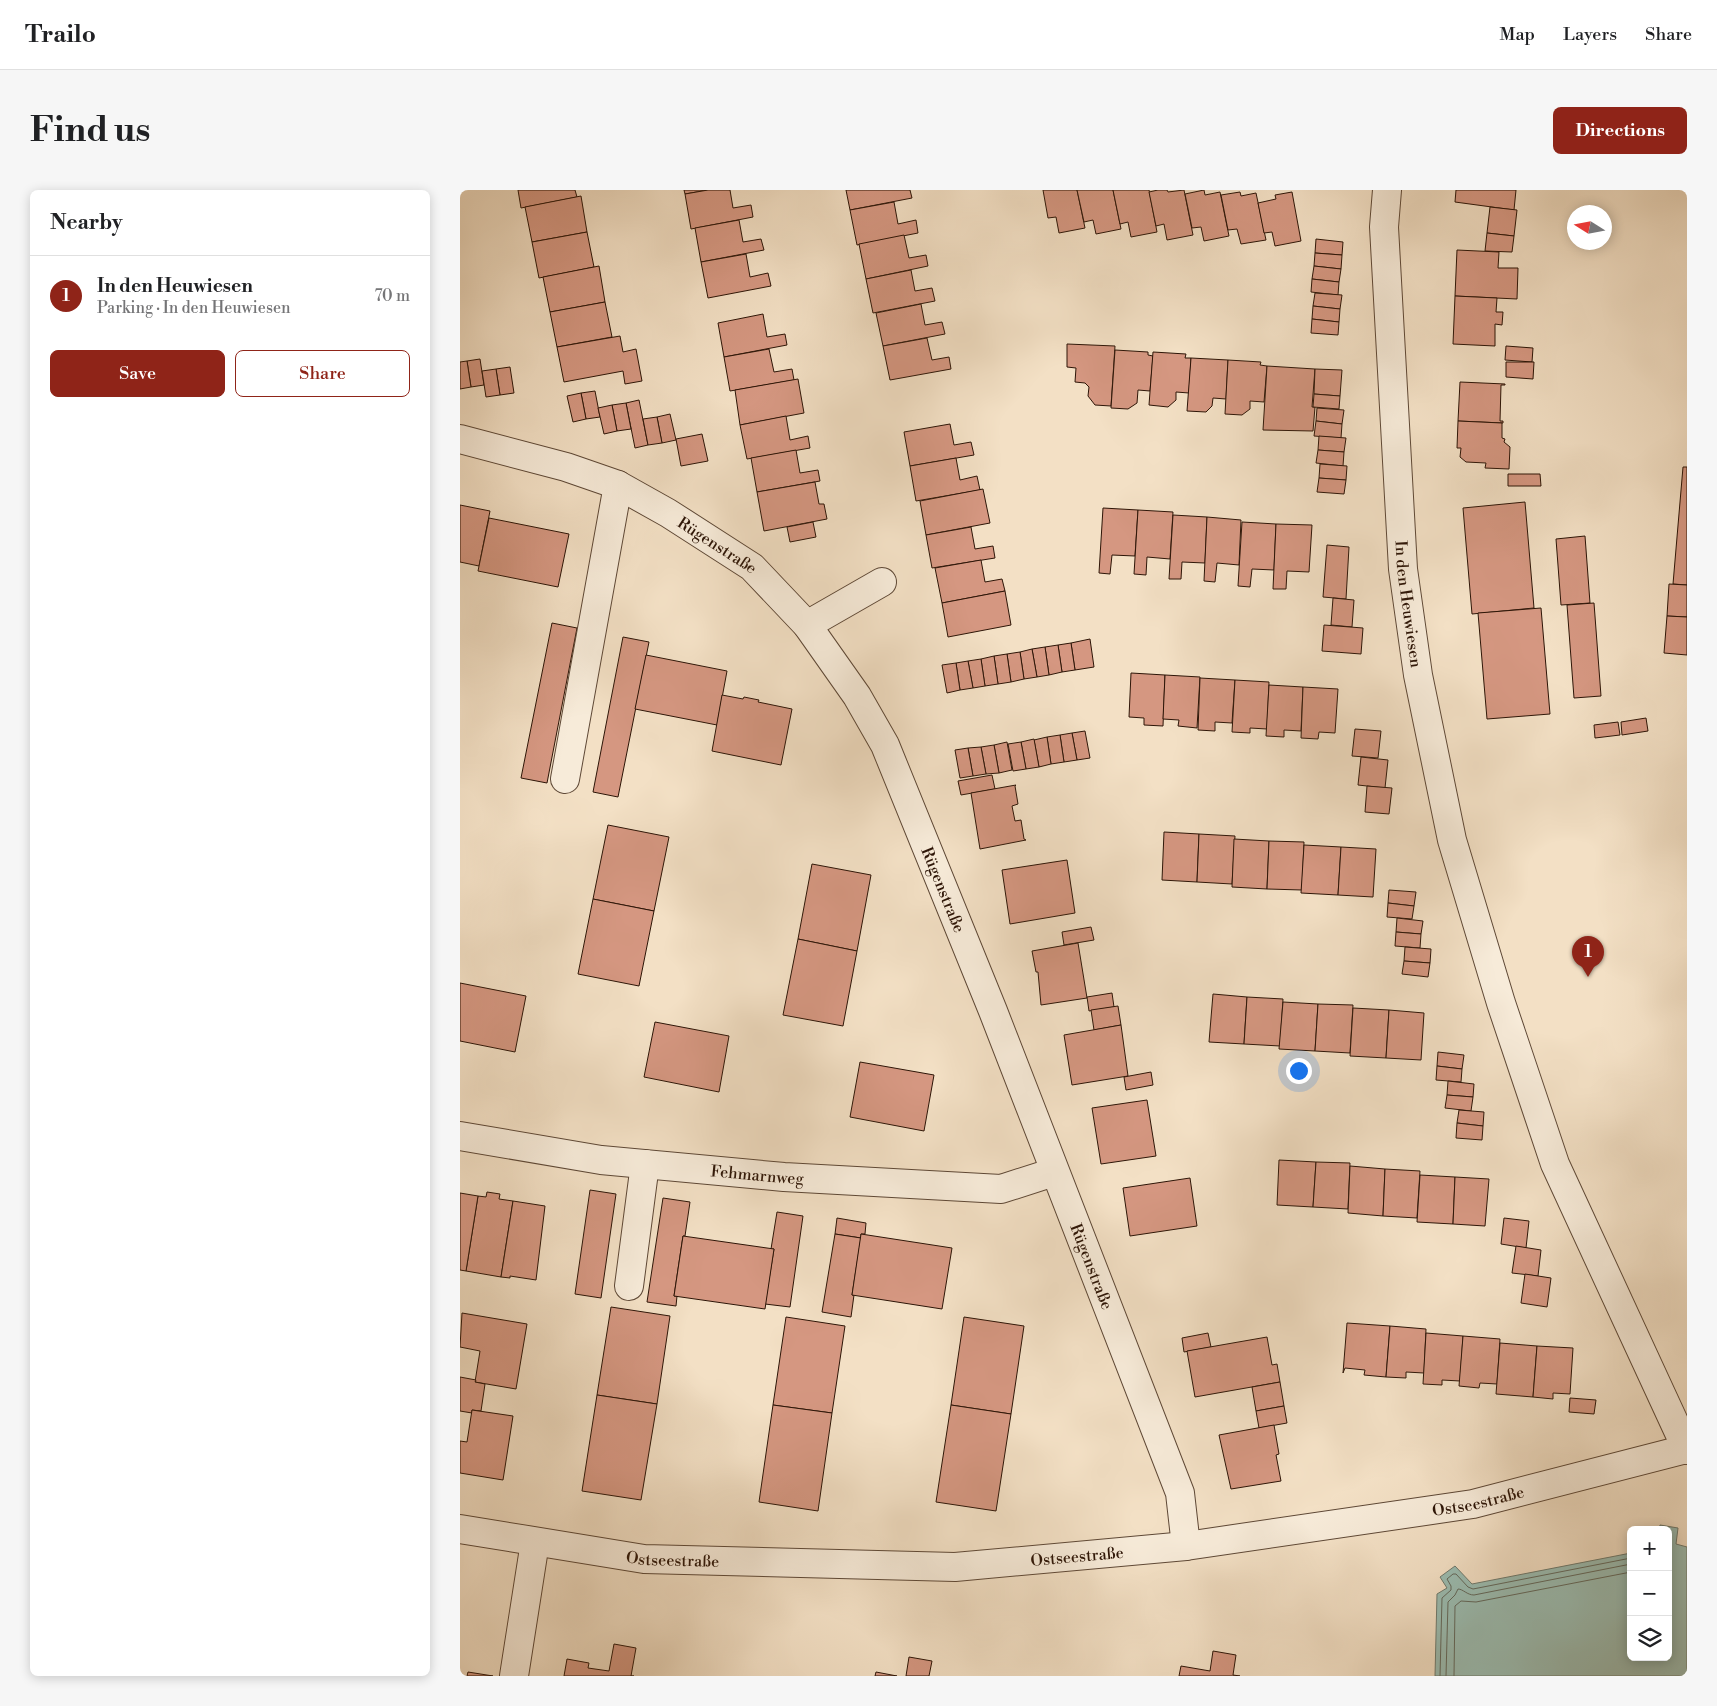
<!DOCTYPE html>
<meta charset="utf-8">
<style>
body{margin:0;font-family:"Libre Bodoni",serif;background:#f6f6f6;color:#202124}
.controls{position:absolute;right:15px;bottom:15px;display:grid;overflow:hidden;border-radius:8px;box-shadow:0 2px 12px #0003}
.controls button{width:45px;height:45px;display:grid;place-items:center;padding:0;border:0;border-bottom:1px solid #e0e0e0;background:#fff;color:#202124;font:25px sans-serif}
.compass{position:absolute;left:1107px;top:15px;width:45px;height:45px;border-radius:50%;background:#fff;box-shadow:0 2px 12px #0003;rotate:281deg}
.you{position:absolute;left:838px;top:880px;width:18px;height:18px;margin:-12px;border:4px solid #fff;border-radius:50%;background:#1a73e8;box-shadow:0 0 0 8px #1a73e833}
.badge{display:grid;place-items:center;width:32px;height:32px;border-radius:50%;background:#8f2418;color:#fff;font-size:16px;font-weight:700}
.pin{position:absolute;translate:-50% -41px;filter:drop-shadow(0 1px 2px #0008)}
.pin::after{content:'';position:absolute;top:26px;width:18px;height:15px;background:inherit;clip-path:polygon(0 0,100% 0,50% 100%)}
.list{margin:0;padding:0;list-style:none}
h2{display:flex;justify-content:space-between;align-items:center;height:65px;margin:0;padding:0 20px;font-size:21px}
h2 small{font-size:16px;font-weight:400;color:#757577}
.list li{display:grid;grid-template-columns:32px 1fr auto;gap:15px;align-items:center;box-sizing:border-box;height:80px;padding:0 20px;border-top:1px solid #e0e0e0}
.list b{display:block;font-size:19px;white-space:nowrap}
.list p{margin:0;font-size:16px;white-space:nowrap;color:#757577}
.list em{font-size:16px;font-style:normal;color:#757577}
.actions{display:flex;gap:10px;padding:15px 20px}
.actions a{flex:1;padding:11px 0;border:1px solid #8f2418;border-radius:8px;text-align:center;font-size:18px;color:#8f2418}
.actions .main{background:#8f2418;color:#fff}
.icon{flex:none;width:28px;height:28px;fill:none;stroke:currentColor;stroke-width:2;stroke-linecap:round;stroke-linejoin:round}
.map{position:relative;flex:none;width:1227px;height:1486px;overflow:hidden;border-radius:8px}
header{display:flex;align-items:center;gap:30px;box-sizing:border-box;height:70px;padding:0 25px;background:#fff;border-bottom:1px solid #e0e0e0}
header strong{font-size:24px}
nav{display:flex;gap:28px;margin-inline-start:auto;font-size:18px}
.intro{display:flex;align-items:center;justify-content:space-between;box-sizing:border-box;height:120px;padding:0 30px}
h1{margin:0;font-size:35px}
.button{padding:12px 22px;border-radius:8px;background:#8f2418;color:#fff;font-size:18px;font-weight:700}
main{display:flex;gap:30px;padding:0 30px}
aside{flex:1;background:#fff;border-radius:8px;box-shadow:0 2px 12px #0003}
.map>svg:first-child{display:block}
.water{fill:#9bbdb2;stroke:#6f7a6e}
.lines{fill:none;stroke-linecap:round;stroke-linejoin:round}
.shore{stroke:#64695c;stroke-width:1}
.building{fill:#d59781;stroke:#2d1507}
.minor-casing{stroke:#5e4836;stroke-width:30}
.minor{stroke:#f7ebd9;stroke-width:28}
.labels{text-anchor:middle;stroke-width:4.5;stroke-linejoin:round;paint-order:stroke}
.street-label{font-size:16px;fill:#2d1507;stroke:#f7ebd9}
</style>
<header>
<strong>Trailo</strong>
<nav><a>Map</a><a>Layers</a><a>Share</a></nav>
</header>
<div class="intro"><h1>Find us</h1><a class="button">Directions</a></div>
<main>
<aside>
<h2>Nearby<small></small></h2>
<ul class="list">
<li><span class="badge">1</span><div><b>In den Heuwiesen</b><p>Parking · In den Heuwiesen</p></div><em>70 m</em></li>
</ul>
<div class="actions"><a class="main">Save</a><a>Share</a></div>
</aside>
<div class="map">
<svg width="1227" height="1486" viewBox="0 0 1227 1486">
<rect width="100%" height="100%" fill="#f3e0c5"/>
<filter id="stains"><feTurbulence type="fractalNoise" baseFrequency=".004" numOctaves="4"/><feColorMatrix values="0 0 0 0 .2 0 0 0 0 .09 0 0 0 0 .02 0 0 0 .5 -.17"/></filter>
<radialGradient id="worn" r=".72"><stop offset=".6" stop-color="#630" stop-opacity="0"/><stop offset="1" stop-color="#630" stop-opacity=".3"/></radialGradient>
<polygon class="water" points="1200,1335 1218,1338 1216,1354 1227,1357 1227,1486 975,1486 977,1404 987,1398 980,1387 995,1376 1012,1394 1171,1363 1171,1467 1208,1467 1208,1340 1199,1340"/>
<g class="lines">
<g class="shore">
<polyline points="980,1486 982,1408 991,1400 991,1396 987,1389 993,1384 996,1384 1008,1397 1013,1399 1171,1368"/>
<path d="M 986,1486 L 988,1412 L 995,1405 L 998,1399 C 1003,1399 1007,1405 1014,1405 L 1171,1374"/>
<polyline points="994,1486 995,1416 1001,1411 1016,1412 1171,1382"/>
</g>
</g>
<g class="building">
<polygon points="58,0 115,0 117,7 61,18"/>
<polygon points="224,0 248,0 225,4"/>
<polygon points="248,0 270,0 273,18 291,15 293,27 231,39 225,4"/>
<polygon points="386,0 450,0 452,8 390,20"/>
<polygon points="583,0 617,0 625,38 599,43 596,27 588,28"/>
<polygon points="617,0 653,0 661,39 636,44 633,30 624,32"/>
<polygon points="653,0 689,0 697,42 671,47 668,32 660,34"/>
<polygon points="698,0 707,0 708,2 724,0 733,45 707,50 704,34 696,36 689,2"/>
<polygon points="744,0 745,5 760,2 769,46 744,51 741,37 732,38 725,4"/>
<polygon points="996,0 1056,0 1054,20 995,12"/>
<polygon points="780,2 781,6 796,3 806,50 781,54 777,39 768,40 761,5"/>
<polygon points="832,2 841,51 815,56 812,42 804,43 798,13 816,9 815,5"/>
<polygon points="121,6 127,42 72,52 65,17"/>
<polygon points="434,12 438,34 456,30 458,43 397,55 390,20"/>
<polygon points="1030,17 1057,20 1054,46 1027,43"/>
<polygon points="279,30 283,52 301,49 304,60 241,72 235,38"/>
<polygon points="127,42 134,77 79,88 72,52"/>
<polygon points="1027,43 1054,46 1052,62 1025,61"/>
<polygon points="444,45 449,68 466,65 468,76 406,89 399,54"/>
<polygon points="856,49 883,52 882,65 855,63"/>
<polygon points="997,60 1039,62 1038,78 1058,78 1057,109 995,106"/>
<polygon points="855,63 882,65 881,79 854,76"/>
<polygon points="286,64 290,87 308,83 311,96 248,108 241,72"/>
<polygon points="139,76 145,112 90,122 83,87"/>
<polygon points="854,76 881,79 879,92 852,89"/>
<polygon points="451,80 455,101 472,98 475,111 413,123 406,89"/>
<polygon points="852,89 879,92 878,105 851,102"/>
<polygon points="855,103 882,105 880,119 853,116"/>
<polygon points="995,106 1037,108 1036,122 1043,122 1042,135 1035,134 1035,156 993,154"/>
<polygon points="145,112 152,147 97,157 90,122"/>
<polygon points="461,114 465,135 482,132 485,144 423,156 416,123"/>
<polygon points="853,116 880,119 879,132 852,129"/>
<polygon points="303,124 307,147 325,144 327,155 264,167 258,133"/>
<polygon points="852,129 879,132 878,145 851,143"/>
<polygon points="160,146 163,162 176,159 182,191 165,194 163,181 104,192 97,157"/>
<polygon points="467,148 472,170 489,167 491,179 430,190 423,156"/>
<polygon points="607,154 655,156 651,216 635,215 628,206 629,197 625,193 615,192 616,178 607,177"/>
<polygon points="1046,156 1073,158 1072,172 1045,170"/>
<polygon points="309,159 314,182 332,179 334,190 270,201 264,167"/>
<polygon points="655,160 688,162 688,165 693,166 690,201 678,200 677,213 668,219 651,218"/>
<polygon points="693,162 726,164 725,168 731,168 729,203 716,202 716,210 708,217 689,215"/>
<polygon points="731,168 768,170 766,209 753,208 752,216 746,222 727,221"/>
<polygon points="20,169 24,195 11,197 7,171"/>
<polygon points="768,170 801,172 800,175 807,176 804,212 790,211 790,219 782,225 765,224"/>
<polygon points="7,171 11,197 0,199 0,172"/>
<polygon points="1046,172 1074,172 1073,189 1046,187"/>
<polygon points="807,176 855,179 852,217 855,217 853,241 803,240"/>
<polygon points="50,177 54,203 40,205 36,179"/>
<polygon points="36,179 40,205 26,207 22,181"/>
<polygon points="855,179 882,180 880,206 854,204"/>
<polygon points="338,189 344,223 280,235 275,200"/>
<polygon points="1000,192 1045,194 1045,195 1041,195 1040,231 1043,231 1043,233 998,231"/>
<polygon points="135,201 140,227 126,229 121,203"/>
<polygon points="121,203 126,229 113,232 107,206"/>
<polygon points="854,204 880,206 879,219 853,217"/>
<polygon points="179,210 188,255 175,258 166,213"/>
<polygon points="166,213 171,239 157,241 152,215"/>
<polygon points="152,215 157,241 144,244 138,218"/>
<polygon points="857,218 884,220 882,234 856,231"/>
<polygon points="210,224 216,250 202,253 197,227"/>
<polygon points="326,226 330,250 348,246 350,258 287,269 280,235"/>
<polygon points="197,227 202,253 188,255 183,229"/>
<polygon points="856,231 882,234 881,248 854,246"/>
<polygon points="998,231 1042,233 1042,248 1045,249 1044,252 1050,257 1049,279 1025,278 1026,273 1006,272 1000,267 1001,258 997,258"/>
<polygon points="490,234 494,255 511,252 514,265 450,276 444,242"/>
<polygon points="242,244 248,271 221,276 216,249"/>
<polygon points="859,246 886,248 884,262 858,260"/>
<polygon points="336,260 340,283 358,280 360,291 297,302 291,268"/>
<polygon points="858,260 884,262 883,276 856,273"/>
<polygon points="496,268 500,290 517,286 520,300 456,311 450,276"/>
<polygon points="860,274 887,276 886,290 859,288"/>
<polygon points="1223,277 1227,277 1227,395 1213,394"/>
<polygon points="1048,284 1080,284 1081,296 1048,296"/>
<polygon points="859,288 886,290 884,304 857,302"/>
<polygon points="355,292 359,314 364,314 367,329 304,341 297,302"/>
<polygon points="523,299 530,333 466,345 460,311"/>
<polygon points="1065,312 1074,418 1012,424 1003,318"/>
<polygon points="0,315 30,321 19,376 0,372"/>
<polygon points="643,318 678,320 675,366 652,365 650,384 639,383"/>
<polygon points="678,320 713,322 710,369 687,367 686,385 674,384"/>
<polygon points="713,325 747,327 745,373 722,372 721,389 709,389"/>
<polygon points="747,327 781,330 779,375 757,373 755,392 744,391"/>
<polygon points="29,328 109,344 98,397 18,381"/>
<polygon points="353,332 356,347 330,352 327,337"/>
<polygon points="782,332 816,334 814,380 792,379 790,397 778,396"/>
<polygon points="816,334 852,335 849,382 827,381 826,399 813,399"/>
<polygon points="511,337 515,359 533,356 535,368 472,378 466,345"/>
<polygon points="1125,346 1130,413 1101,415 1096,349"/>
<polygon points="867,355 889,357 886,409 863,407"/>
<polygon points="521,370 525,392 542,389 545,401 482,413 475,378"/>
<polygon points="1209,394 1227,395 1227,427 1207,426"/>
<polygon points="545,401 551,435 488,447 482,413"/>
<polygon points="873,408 894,410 892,437 871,435"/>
<polygon points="1134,413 1141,506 1114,508 1107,415"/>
<polygon points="1081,418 1090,524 1027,529 1018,423"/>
<polygon points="1207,426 1227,427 1227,465 1204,463"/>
<polygon points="92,433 117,438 87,593 61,588"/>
<polygon points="864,435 903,438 901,464 862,461"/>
<polygon points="163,447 189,452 158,607 133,602"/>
<polygon points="630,449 634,477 615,480 611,453"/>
<polygon points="611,453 615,480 602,482 598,455"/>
<polygon points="598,455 602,482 589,485 585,457"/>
<polygon points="585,457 589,485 577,487 572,459"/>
<polygon points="572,459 577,487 564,489 560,462"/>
<polygon points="560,462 564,489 551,492 547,464"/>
<polygon points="547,464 551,492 538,494 534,466"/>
<polygon points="186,465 267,481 257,535 175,519"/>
<polygon points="534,466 538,494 525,496 521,469"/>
<polygon points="521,469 525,496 513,498 508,471"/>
<polygon points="508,471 513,498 500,500 496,473"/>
<polygon points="496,473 500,500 487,503 482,475"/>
<polygon points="671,483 705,485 703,536 684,535 684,528 669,527"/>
<polygon points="705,485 740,487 737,538 718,536 719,530 703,529"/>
<polygon points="740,488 775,490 772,533 755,532 755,541 738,540"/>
<polygon points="775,490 809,492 807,539 790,538 790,543 772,542"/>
<polygon points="809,495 843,497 841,541 824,540 824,547 806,546"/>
<polygon points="843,497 878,499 875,543 859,542 858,549 841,548"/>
<polygon points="262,505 283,509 284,507 299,510 298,512 332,519 321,575 252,561"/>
<polygon points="1186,528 1188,541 1162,545 1161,532"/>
<polygon points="1158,532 1160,545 1135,548 1134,535"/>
<polygon points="895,539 921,541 918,568 892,566"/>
<polygon points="625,541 630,568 617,570 612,543"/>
<polygon points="612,543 617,570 604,572 600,545"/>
<polygon points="600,545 604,572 591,574 587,547"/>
<polygon points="587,547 591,574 579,577 574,550"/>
<polygon points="574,549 579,577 566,579 561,552"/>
<polygon points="547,552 552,580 539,583 534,555"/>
<polygon points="561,552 566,579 553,581 548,554"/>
<polygon points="534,555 539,583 526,584 521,557"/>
<polygon points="521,557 526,584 513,586 508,558"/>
<polygon points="508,558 513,586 500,588 495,560"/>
<polygon points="901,567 928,570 925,598 898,595"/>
<polygon points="532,585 535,599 501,605 498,591"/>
<polygon points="556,595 555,596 558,614 552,616 555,631 561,630 564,649 566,650 520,659 511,603"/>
<polygon points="907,596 932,598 929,624 905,622"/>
<polygon points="148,635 209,647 194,721 133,709"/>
<polygon points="704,642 739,644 737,692 702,690"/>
<polygon points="739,644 775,646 772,694 737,692"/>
<polygon points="774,649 809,651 807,699 772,697"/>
<polygon points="809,651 844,652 842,700 807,699"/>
<polygon points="844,655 881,657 878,705 841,703"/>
<polygon points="881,657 916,659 913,707 878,705"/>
<polygon points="607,670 615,723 550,734 542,680"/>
<polygon points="352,674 411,685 397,761 338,749"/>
<polygon points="929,700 956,702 954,716 928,713"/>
<polygon points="133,709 194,721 179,796 118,784"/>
<polygon points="928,713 954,716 952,729 927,727"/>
<polygon points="937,728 963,731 961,744 936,742"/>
<polygon points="631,737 634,750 604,755 602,742"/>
<polygon points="936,742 961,744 960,758 935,756"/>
<polygon points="338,749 397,761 383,836 323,825"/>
<polygon points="618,753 627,808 581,815 578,782 576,782 572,761"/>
<polygon points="945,757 971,759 970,773 944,771"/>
<polygon points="944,771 970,773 968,787 942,784"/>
<polygon points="0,793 66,806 55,862 0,851"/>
<polygon points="652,803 654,817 629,821 627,807"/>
<polygon points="753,804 787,807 784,854 749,852"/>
<polygon points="787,807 823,809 820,856 784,854"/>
<polygon points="823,812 858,814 855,861 819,859"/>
<polygon points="858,814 893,815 890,863 855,861"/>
<polygon points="658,816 661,835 634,840 631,820"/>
<polygon points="893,818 929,820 926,868 890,866"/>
<polygon points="929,820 964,823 961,870 926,868"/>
<polygon points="195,832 269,846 259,902 184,887"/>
<polygon points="661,835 668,886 612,895 604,845"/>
<polygon points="978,862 1004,865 1002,879 977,876"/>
<polygon points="400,872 474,885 464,941 390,927"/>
<polygon points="977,876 1002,879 1001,892 976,890"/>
<polygon points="691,882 693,895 666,900 664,887"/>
<polygon points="988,891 1014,894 1013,907 987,905"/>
<polygon points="987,905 1013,907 1011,921 985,918"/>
<polygon points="687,910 696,966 641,974 632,918"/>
<polygon points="999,920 1024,922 1023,936 997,933"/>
<polygon points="997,933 1023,936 1022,950 996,948"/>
<polygon points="819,970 856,972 853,1017 817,1015"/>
<polygon points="856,972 890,973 888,1019 853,1017"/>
<polygon points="890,976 925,979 923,1026 888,1023"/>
<polygon points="925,979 960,981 957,1028 923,1026"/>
<polygon points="960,985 995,987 993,1034 957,1032"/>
<polygon points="995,987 1029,989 1025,1036 993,1034"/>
<polygon points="730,988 737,1036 670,1046 663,998"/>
<polygon points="130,1000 156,1004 141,1108 115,1104"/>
<polygon points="27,1002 40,1004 39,1009 53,1011 41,1087 6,1081 18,1006 26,1007"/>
<polygon points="0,1003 18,1006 6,1081 0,1080"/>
<polygon points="203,1008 230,1012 225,1046 223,1046 214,1106 217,1106 216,1116 187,1112"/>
<polygon points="53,1011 85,1016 76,1090 50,1086 50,1088 41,1087"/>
<polygon points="317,1022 343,1026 330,1117 305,1114 314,1059 311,1059"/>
<polygon points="377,1028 406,1033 405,1044 401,1044 401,1048 375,1044"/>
<polygon points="1044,1028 1069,1031 1066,1058 1041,1054"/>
<polygon points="375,1044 401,1048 392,1105 394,1105 391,1127 362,1122"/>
<polygon points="401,1044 492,1058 482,1119 392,1105"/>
<polygon points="223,1046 314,1059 305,1119 214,1106"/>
<polygon points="1056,1056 1081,1060 1078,1086 1052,1083"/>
<polygon points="1065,1084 1091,1088 1087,1117 1061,1113"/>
<polygon points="151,1117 210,1126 197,1214 137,1205"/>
<polygon points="2,1123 67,1134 56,1199 15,1192 20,1161 0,1157"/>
<polygon points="326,1127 385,1136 372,1223 313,1215"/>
<polygon points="504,1127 564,1136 551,1224 491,1215"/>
<polygon points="887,1133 930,1136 926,1187 904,1185 905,1180 885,1178 883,1183"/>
<polygon points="930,1136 966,1139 964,1183 946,1182 946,1188 926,1187"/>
<polygon points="748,1143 751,1157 724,1162 722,1148"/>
<polygon points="966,1143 1003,1146 1000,1191 982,1190 982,1195 963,1194"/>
<polygon points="1003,1146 1040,1149 1037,1194 1020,1193 1019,1198 999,1196"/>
<polygon points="807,1147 812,1175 817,1174 820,1192 735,1207 727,1161"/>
<polygon points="1040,1153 1077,1156 1073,1207 1036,1204"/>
<polygon points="1077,1156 1113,1158 1110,1204 1093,1203 1093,1209 1073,1207"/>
<polygon points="0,1187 16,1190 15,1192 25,1194 21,1221 12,1220 12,1223 0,1221"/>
<polygon points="820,1192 824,1216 796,1221 792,1197"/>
<polygon points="137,1205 197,1214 181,1310 122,1301"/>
<polygon points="1110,1208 1136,1210 1134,1224 1109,1222"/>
<polygon points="313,1215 372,1223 358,1321 299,1312"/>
<polygon points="491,1215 551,1224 536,1321 476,1312"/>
<polygon points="824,1216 827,1233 799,1238 796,1221"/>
<polygon points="12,1220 53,1226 43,1290 0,1283 0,1251 7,1252"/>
<polygon points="814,1235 819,1264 816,1265 821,1291 771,1299 759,1245"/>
<polygon points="154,1454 176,1458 171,1486 174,1486 104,1486 107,1469 129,1473 128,1478 149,1481"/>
<polygon points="753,1461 776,1465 773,1485 780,1486 719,1486 721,1476 750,1481"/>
<polygon points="449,1467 472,1471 469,1486 446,1486"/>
<polygon points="8,1482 33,1486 7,1486"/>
<polygon points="416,1482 437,1486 415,1486"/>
</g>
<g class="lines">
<defs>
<g id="minor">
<path id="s1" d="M 927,0 L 924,37 L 943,379 L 958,485 L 992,650 L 1041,813 L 1095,974 L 1227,1260"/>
<path id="s2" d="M 0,249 L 106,277 L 158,295 L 208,323 L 292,377 L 347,435 L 397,506 L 425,555 L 533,821 L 720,1303 L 726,1356"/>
<polyline points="347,435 422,392"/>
<polyline points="105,589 158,295"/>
<path id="s3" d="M 0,946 L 141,970 L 324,987 L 541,999 L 594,982"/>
<polyline points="169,1096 185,974"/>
<path id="s4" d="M 0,1339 L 184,1369 L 495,1377 L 726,1356 L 1013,1314 L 1226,1259"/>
<polyline points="54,1486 75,1352"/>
</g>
</defs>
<use href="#minor" class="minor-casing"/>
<use href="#minor" class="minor"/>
</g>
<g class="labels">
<g class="street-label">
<text dy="6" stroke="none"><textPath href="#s2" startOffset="281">Rügenstraße</textPath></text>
<text dy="6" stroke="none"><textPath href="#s1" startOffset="415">In den Heuwiesen</textPath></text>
<text dy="6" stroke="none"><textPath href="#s2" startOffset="701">Rügenstraße</textPath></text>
<text dy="6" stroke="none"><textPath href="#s3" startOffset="300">Fehmarnweg</textPath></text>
<text dy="6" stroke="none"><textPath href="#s2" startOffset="1106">Rügenstraße</textPath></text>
<text dy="6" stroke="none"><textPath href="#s4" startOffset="1025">Ostseestraße</textPath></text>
<text dy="6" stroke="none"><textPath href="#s4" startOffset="620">Ostseestraße</textPath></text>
<text dy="6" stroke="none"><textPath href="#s4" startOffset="215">Ostseestraße</textPath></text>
</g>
</g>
<rect width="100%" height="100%" filter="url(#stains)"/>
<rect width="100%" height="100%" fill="url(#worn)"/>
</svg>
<div class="controls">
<button>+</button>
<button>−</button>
<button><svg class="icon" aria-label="layers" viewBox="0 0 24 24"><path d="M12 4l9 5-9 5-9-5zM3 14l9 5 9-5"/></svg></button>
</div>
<svg class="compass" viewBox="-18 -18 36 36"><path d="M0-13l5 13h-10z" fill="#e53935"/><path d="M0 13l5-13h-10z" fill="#757577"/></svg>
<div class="you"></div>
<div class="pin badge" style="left:1128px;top:787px">1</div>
</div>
</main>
